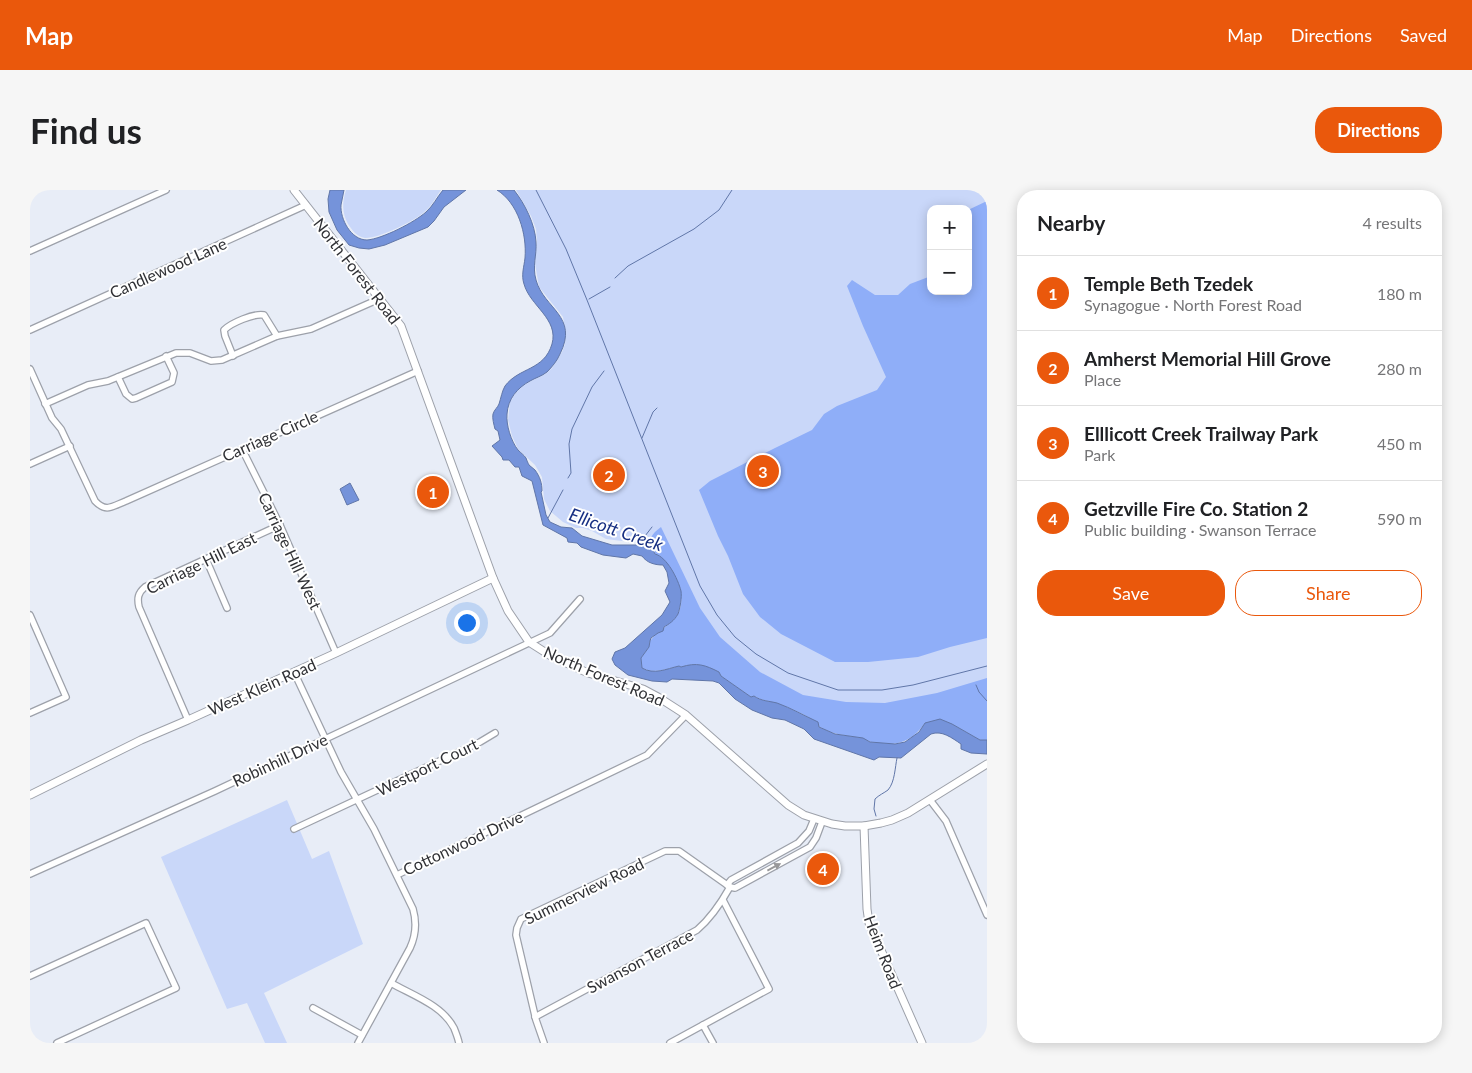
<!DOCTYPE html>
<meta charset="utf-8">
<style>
body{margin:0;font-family:Lato,sans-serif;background:#f6f6f6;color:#202124}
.controls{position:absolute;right:15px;top:15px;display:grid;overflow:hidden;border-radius:10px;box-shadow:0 2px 12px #0003}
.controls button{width:45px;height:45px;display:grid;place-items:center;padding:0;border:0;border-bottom:1px solid #e0e0e0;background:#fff;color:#202124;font:25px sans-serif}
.you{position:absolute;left:436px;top:432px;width:18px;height:18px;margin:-12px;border:4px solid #fff;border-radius:50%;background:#1a73e8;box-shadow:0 0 0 8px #1a73e833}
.badge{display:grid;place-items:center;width:32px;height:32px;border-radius:50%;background:#ea580c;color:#fff;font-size:16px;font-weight:700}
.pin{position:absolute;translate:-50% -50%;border:2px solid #fff;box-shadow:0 1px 5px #0006}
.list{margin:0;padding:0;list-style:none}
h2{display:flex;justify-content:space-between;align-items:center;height:65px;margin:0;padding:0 20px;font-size:21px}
h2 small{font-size:16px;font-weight:400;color:#757577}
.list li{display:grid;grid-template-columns:32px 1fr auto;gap:15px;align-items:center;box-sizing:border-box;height:75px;padding:0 20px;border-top:1px solid #e0e0e0}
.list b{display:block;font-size:19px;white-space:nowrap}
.list p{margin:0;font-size:16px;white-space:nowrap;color:#757577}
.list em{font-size:16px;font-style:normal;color:#757577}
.actions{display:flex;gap:10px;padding:15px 20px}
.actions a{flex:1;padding:11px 0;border:1px solid #ea580c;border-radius:20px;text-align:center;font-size:18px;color:#ea580c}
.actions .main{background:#ea580c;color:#fff}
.map{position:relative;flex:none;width:957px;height:853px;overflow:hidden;border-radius:20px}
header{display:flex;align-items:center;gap:30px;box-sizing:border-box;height:70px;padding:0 25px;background:#ea580c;color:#fff}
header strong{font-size:24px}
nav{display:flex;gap:28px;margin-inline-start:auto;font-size:18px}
.intro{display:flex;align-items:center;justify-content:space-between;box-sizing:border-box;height:120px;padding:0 30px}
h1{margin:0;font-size:35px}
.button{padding:12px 22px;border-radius:20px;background:#ea580c;color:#fff;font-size:18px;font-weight:700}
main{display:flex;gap:30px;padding:0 30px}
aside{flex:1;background:#fff;border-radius:20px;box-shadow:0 2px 12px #0003}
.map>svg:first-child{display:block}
.green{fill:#c9d7f9;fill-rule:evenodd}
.forest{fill:#8faef8}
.water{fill:#7593da;stroke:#6076a8}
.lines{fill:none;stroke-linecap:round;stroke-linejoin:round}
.stream{stroke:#6076a8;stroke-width:1}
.minor-casing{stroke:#9da1aa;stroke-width:8}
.tertiary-casing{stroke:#9da1aa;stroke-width:9}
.minor{stroke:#fff;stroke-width:5.5}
.tertiary{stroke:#fff;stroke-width:7}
.oneway{fill:#98989a}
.labels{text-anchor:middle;stroke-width:4;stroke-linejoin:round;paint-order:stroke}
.street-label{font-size:16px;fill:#303135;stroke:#fff}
.water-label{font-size:18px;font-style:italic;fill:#172f82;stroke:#fff}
</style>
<header>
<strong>Map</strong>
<nav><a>Map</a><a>Directions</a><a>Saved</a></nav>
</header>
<div class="intro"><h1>Find us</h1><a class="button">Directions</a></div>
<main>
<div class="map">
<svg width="957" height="853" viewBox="0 0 957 853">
<rect width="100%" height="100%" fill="#e8edf7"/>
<g class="green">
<path d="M 316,0 L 411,0 C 405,9 400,18 392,24 C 382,32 347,49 335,48 C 327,47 322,40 318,34 C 312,23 312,12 316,0 Z"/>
<path d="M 486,0 L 957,0 L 957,550 L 955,551 L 910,528 L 895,531 L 888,541 L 660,472 L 628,481 L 625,486 L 615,478 L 649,424 L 653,399 L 629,360 L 616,354 L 576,349 L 562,341 L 553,338 L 546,338 L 533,332 L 520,321 L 514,309 L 512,287 L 505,275 L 488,259 L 482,246 L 478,230 L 480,212 L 485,204 L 489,198 L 499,192 L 515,184 L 522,178 L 532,162 L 535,154 L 536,144 L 533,127 L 509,97 L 505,74 L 507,52 L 506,39 L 501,26 ZM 901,19 L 938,19 L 938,101 L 901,101 Z"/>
<polygon points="257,610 282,669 299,661 333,754 234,803 257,853 235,853 217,813 197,819 131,667"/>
</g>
<g class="forest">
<polygon points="957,11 957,448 920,457 888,467 838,472 805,472 751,444 730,427 713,404 698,366 688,346 669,300 680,291 745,258 782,240 794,224 807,216 847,200 856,187 833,136 817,96 822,90 845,105 868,105 880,94 901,86 901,101 938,101 938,20"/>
<path d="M 631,337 L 670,418 L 690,447 L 730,482 L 773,505 L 816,512 L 855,513 L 907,503 L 957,488 L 957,550 L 950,550 L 922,534 L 895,533 C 881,553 866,557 841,552 C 838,551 834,549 831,548 C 816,545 803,545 790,537 C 785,535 782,530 778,527 C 772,523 763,520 757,517 C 746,512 734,512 724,506 L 721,507 L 691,486 L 689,482 C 673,475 668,472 651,477 L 649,476 C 636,479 624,484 612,478 L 611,468 L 619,457 L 620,451 C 626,442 643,433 648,424 C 656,409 648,390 639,376 C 635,369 627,368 623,360 L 620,359 C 617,349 624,342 631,337 Z"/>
</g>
<g class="water">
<path d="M 300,0 L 314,0 C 313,5 312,10 311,15 C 310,29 321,50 337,50 C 352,49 385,32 396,22 C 403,16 407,7 413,0 L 436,0 L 414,17 L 404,31 L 398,37 L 355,55 L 339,59 L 329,58 L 319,55 L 307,40 L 299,22 L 298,9 Z"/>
<path d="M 467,0 L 484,0 C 495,14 505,34 506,52 C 507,65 502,76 506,90 C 514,119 549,126 530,164 C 527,171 522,177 517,182 C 512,186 505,188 500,191 C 487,198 478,209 477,224 C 476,235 481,251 488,260 C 491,263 494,265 496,268 C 497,271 498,273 499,275 C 501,277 503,278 505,280 C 510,287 512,293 512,301 L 511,302 L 516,325 L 520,332 L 531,337 L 542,338 L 552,346 L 582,355 L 612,355 L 623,360 L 625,364 C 637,367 648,389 651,401 C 652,407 650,419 648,424 C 644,431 639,434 634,437 L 633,441 L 628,443 L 621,448 L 620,451 L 619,457 L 611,468 L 612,478 C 624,485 636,479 649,476 L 651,477 C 667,472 675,475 689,482 L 691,486 L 721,507 L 724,506 C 731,511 739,511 747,513 C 761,518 775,526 788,532 L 789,537 L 805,544 L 833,548 L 840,552 L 865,554 L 875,552 L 889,542 L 895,533 L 910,529 L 922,534 L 950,550 L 957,550 L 957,564 L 941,563 L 931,559 L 931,554 C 922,548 912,540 901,544 L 871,568 L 849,567 L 844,570 L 784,549 L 774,539 L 755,530 L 742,528 L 722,520 L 705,509 L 689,493 L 683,491 L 642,489 L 637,492 L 622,491 L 598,485 L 585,475 L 582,469 L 585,462 L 595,458 L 632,425 L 640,412 L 635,401 L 639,393 L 637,382 L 633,375 C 625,375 617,373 612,366 L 603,364 L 596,368 L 573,365 L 551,357 L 547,353 L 538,352 L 537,348 L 513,335 L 502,291 L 492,286 L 489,277 L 485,277 L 479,270 L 473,270 L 472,267 L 462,256 L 470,250 L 468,241 L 465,239 C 464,235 462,228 463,224 C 464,220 468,217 469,214 C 471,208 472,201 475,196 C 489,177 514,181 522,154 C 529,129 500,116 494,94 C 491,85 494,77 495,68 C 497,44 488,13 467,0 Z"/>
<polygon points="320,293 329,310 317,315 310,299"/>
</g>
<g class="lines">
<g class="stream">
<polyline points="506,0 536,59 557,110 670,396 687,425 705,447 726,464 758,483 808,500 852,500 883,495 957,476"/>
<polyline points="585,88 598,76 664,39 689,20 702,0"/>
<polyline points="559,109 580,97"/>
<polyline points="612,248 623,222 627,218"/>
<polyline points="538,288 541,283 539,254 542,239 562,197 574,181"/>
<polyline points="518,328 533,300"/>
<polyline points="612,356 615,346 622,337"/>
<polyline points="946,495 949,502 957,511"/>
<path d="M 846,626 L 844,619 L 845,609 C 849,605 854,603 858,600 C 865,592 865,577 867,568"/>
</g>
<defs>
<g id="minor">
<polyline points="0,61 136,0"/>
<polyline points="0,140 276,15"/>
<path d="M 203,166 L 195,146 L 194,140 C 201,133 224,123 234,125 L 247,146"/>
<path d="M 0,179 L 22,228 L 31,239 L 65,311 C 76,323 83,316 96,311 L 388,181"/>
<polyline points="88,187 96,204 102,209 106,208 142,192 144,183 136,166"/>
<polyline points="15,214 58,195 78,191 146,163 160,163 181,171 192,170 247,146 281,139 349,109"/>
<polyline points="212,259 250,335 306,463"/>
<polyline points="0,274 40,256"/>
<polyline points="176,369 197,418"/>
<polyline points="0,425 36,507 0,523"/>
<path d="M 264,482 L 311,582 L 344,639 L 383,719 C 387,733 386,745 380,758 L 328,853"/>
<path d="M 158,530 L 109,417 C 107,408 108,403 115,397 L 250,335"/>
<polyline points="900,610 916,631 957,725"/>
<polyline points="264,639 450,552 465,543"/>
<polyline points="0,684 185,601 520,443 550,409"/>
<polyline points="367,685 617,565 656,525"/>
<polyline points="697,695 701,690 768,653 779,641 784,629"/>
<polyline points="700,697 705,698 780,657 786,648 792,632"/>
<polyline points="0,786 116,733 146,798 27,853"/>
<path d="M 361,793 C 382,805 412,815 424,838 C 426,843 428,848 429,853"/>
<polyline points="283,818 332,845"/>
<path d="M 505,827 L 667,740 C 681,728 691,713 700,697"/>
<polyline points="673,835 683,853"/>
<polyline points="514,853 506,830 486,745 487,738 491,729 635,661 649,661 700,697"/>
<polyline points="640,853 739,799 693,710"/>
</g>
<g id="tertiary">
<polyline points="264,0 371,136 463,388 478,421 499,452 521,466 558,483 613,499 628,507 656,525 758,615 774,625 802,634 815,636 834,636 851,633 862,630 878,623 957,574"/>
<polyline points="0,605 111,550 158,530 306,463 463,388"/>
<polyline points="834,636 837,719 839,733 892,853"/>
</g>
</defs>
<use href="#minor" class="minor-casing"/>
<use href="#tertiary" class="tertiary-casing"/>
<use href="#minor" class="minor"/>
<use href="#tertiary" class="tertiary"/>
</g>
<defs><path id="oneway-solid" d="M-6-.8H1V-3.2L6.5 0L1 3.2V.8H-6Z" transform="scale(1.25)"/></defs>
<use class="oneway" href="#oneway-solid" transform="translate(744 677) rotate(-28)"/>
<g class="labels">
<g class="street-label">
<text transform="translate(138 78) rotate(-24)" y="6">Candlewood Lane</text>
<text transform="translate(327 81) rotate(52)" y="6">North Forest Road</text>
<text transform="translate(240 246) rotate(-24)" y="6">Carriage Circle</text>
<text transform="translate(260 361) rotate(65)" y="6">Carriage Hill West</text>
<text transform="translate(171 373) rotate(-26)" y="6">Carriage Hill East</text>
<text transform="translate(574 486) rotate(23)" y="6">North Forest Road</text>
<text transform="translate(232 497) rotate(-24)" y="6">West Klein Road</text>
<text transform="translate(250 570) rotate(-25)" y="6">Robinhill Drive</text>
<text transform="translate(397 577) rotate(-26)" y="6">Westport Court</text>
<text transform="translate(433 653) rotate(-25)" y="6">Cottonwood Drive</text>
<text transform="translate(554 701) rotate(-26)" y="6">Summerview Road</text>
<text transform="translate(853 762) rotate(69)" y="6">Heim Road</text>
<text transform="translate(610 771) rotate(-28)" y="6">Swanson Terrace</text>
</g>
<g class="water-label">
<text transform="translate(586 340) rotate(19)" y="6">Ellicott Creek</text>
</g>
</g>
</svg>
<div class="controls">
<button>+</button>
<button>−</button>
</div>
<div class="you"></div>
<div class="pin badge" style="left:403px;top:302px">1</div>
<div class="pin badge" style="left:579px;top:285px">2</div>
<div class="pin badge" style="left:733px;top:281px">3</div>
<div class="pin badge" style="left:793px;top:679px">4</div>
</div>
<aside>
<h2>Nearby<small>4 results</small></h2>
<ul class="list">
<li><span class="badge">1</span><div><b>Temple Beth Tzedek</b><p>Synagogue · North Forest Road</p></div><em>180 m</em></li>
<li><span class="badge">2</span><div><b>Amherst Memorial Hill Grove</b><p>Place</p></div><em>280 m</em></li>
<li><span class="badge">3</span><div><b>Elllicott Creek Trailway Park</b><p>Park</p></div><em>450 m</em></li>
<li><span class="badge">4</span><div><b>Getzville Fire Co. Station 2</b><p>Public building · Swanson Terrace</p></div><em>590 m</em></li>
</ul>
<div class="actions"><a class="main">Save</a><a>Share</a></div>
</aside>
</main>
